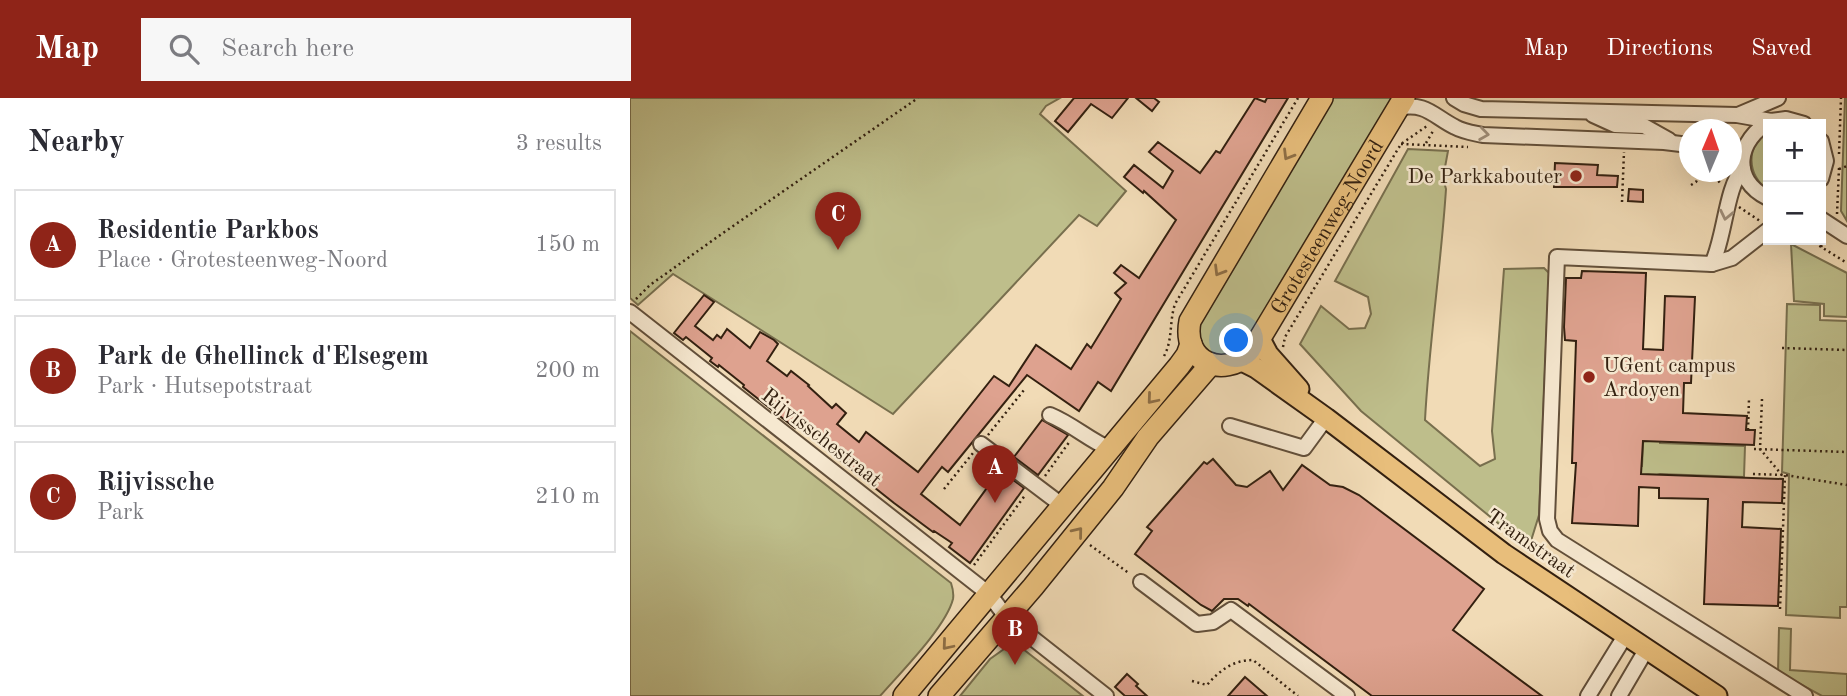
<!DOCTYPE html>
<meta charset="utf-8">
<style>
body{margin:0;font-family:"Old Standard TT",serif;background:#f7f7f7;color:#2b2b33}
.controls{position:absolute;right:21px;top:21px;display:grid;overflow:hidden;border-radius:0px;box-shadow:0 7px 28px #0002}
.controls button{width:63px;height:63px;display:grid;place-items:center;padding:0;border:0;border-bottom:2px solid #e1e1e2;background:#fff;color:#2b2b33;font:35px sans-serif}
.compass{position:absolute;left:1049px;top:21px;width:63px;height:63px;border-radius:50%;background:#fff;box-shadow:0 7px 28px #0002;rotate:2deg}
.you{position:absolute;left:607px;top:243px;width:24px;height:24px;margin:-18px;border:5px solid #fff;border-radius:50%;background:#1a73e8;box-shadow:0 0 0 10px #1a73e833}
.badge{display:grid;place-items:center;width:46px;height:46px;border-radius:50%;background:#8f2418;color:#fff;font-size:23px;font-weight:700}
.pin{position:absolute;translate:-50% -58px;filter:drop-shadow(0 2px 4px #0008)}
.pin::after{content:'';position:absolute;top:37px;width:24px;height:21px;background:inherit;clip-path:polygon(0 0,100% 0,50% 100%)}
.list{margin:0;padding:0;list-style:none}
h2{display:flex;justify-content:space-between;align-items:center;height:91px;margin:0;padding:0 28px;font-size:30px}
h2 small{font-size:23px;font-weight:400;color:#7c7c81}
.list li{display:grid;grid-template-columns:46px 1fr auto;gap:21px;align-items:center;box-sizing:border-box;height:112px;margin:0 14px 14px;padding:0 14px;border:2px solid #e1e1e2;border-radius:0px}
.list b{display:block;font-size:26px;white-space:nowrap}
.list p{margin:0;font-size:23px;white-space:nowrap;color:#7c7c81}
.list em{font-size:23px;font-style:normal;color:#7c7c81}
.icon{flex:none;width:38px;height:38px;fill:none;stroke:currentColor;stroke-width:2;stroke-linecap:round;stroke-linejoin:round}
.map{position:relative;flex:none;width:1217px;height:598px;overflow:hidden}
header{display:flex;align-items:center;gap:42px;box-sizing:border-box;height:98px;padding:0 35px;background:#8f2418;color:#fff}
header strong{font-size:33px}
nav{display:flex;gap:38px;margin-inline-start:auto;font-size:24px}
.search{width:490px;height:63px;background:#f7f7f7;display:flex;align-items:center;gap:18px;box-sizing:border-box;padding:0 24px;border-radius:0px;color:#7c7c81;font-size:26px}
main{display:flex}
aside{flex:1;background:#fff}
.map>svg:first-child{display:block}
.green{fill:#bebe8b;stroke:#786f4e;stroke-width:2}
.building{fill:#dea28f;stroke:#332010;stroke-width:2}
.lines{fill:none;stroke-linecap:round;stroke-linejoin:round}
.minor-casing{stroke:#624f3a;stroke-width:18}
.major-casing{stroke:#332010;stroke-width:23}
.highway-casing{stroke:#332010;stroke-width:24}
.path{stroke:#332010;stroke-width:2.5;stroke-dasharray:2 3.5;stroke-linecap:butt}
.minor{stroke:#f6e8d0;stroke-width:14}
.major{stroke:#e8be7b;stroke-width:19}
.highway{stroke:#e8be7b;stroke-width:21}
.oneway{stroke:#9e8e7a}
.oneway2{stroke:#8e6f46}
.poi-dot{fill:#8f2418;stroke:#f6e8d0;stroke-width:2.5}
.labels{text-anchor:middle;stroke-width:5;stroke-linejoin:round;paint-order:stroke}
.poi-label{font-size:21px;fill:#332010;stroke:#f6e8d0;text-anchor:end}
.street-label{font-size:21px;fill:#332010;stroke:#f6e8d0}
</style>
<header>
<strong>Map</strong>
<div class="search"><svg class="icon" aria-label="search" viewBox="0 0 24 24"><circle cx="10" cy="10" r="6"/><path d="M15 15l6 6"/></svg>Search here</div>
<nav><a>Map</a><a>Directions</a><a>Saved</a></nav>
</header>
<main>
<aside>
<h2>Nearby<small>3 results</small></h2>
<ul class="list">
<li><span class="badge">A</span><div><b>Residentie Parkbos</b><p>Place · Grotesteenweg-Noord</p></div><em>150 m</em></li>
<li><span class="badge">B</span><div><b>Park de Ghellinck d'Elsegem</b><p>Park · Hutsepotstraat</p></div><em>200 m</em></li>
<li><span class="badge">C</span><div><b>Rijvissche</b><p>Park</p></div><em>210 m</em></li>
</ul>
</aside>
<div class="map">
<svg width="1217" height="598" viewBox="0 0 1217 598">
<rect width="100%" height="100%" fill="#f1dbb6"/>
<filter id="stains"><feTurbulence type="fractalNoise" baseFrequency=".00286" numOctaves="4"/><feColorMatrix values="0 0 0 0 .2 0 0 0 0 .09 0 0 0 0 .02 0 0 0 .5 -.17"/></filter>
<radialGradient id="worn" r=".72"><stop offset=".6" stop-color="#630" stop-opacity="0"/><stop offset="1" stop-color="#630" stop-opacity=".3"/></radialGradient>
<g class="green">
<polygon points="0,0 430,0 416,8 410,16 496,93 467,128 449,117 263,316 43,176 8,207 0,200"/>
<polygon points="702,0 765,0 613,251 598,259 580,256 571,246 567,234 573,215"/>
<polygon points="1215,0 1217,0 1217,123 1211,113"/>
<path d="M 1138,34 L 1138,92 C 1117,77 1115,48 1138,34 Z"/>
<path d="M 778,51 L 818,53 L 813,80 L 816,91 C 811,168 799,245 795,322 L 850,368 L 865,361 L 862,333 L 874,171 L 914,170 L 919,175 L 909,417 L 900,446 L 869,426 L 731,313 L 670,246 L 691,208 L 719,231 L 735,230 L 741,216 L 738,199 L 705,183 Z"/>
<polygon points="1161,146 1217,175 1217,219 1194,218 1194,206 1164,203"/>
<polygon points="1157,206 1190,207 1190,222 1217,223 1217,509 1210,509 1210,520 1156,517 1159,376 1152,374"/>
<path d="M 0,233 L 321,485 C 323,491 324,495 323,501 C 316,529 270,575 250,598 L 0,598 Z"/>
<polygon points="1014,326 1030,326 1030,345 1115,348 1114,379 1030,376 1009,383 1010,368 1012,368"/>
<polygon points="1149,530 1161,531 1160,572 1217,576 1217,598 1192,598 1148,574"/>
<polygon points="384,544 453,598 330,598 360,561"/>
</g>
<g class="building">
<polygon points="444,0 498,0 482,20 461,6 438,34 425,23"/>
<polygon points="506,0 524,0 529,4 522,13"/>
<polygon points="625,0 635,4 637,0 658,0 481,293 468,284 449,313 397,277 318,374 312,369 291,396 330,427 370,372 394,390 340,465 319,449 322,445 304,433 303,434 264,405 201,355 204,353 168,325 165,330 113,289 114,287 89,267 88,269 80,263 82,260 56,239 53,242 44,235 74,197 84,204 65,228 83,242 87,237 91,240 97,231 120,250 130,234 144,242 148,246 137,263 157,278 161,273 179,287 178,288 202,310 206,306 216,315 207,326 229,344 236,334 288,374 364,278 379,288 406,247 441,271 457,246 461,250 491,201 485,195 496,185 484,175 491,167 509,180 546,122 514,93 513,95 494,79 504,67 533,90 543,73 519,54 528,44 570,75 586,53 590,55"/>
<polygon points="925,65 968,67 967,77 988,78 987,89 924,89"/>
<polygon points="999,91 1013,92 1013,104 998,103"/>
<polygon points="952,173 1016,175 1013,251 1033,252 1035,198 1065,199 1061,285 1054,285 1053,315 1117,318 1116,332 1125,332 1124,347 1013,343 1011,376 1153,381 1152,405 1113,404 1112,429 1151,431 1148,508 1074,506 1078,401 1029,400 1029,390 1009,389 1008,428 942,425 946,365 942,365 946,243 935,242 934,229 936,180 951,180"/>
<polygon points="412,322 438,337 408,377 384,359"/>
<polygon points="583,361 606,387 617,389 640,373 653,392 672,367 700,387 713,389 729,397 854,491 823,532 912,598 742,598 619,506 618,508 608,501 594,501 582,513 571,507 505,456 522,433 517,429 574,364 577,366"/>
<polygon points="497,576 508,586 506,588 517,598 495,598 485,589"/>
<polygon points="615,579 637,598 598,598"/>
</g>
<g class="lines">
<defs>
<g id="minor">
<polyline points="824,0 834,6 851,11 1107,17 1141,23 1156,21 1174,26"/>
<path d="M 768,10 C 796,4 803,18 825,29 C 834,34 844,35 853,37 L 1034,44 L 1059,47"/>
<polyline points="963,17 985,27 1014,28 1039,42"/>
<polyline points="1108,17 1148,0"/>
<polyline points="1191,43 1196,63 1191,81"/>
<path d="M 1138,100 C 1100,82 1107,41 1141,23"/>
<polyline points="1191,121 1217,138"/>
<polyline points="1138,132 1102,160 1082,166 927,159 917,421 920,433 927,442 1175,598"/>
<path d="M 1082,166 C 1095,139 1096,88 1113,71"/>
<polyline points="0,214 359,496 377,520 476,598"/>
<path d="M 420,317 C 442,326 459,342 480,351"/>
<polyline points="600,328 674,350 696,320"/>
<polyline points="351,346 433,408"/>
<polyline points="511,484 567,526 583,524 601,512 717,598"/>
<polyline points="958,598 995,538"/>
<polyline points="989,598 1016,552"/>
</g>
<g id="major">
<polyline points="630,241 638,256 669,291"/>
<polyline points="612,263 626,270 696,320 874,456 1087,598"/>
</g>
<g id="highway">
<path id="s1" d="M 692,0 L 560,223 C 552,264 592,281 621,255 L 774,0"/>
<polyline points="274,598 549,268 557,257 561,246"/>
<polyline points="309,598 403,489 483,390 518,339 581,266"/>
</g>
</defs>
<use href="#minor" class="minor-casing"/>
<use href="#major" class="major-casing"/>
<use href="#highway" class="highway-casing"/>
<g class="path">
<polyline points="796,45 803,33"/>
<polyline points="771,46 838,49"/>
<polyline points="1209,56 1211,0"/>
<polyline points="1209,71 1217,68"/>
<polyline points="1082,74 1090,85"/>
<polyline points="1061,87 1066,84 1071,74"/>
<polyline points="992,104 994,54"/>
<polyline points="1109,109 1130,123"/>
<polyline points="1207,116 1209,70"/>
<polyline points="1180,142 1217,165"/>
<polyline points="1191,149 1196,140"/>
<polyline points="6,201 20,187 93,135 288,0"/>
<polyline points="653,249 655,239 771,46 797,28"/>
<polyline points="1152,250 1217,252"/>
<path d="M 534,258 C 543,242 539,224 545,206 L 668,0"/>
<polyline points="1132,301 1130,351 1152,377"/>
<polyline points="1118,332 1119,301"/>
<polyline points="358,337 394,292"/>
<polyline points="1124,351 1217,354"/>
<polyline points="1123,376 1155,377 1217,387"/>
<polyline points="415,378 440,343"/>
<polyline points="314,391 343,355"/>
<polyline points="460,447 500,476"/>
<polyline points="344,467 396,396"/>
<polyline points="1150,511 1155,377"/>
<path d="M 562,583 L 577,587 C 589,573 603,562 623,562 L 668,598"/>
</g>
<use href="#minor" class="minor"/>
<use href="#major" class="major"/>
<use href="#highway" class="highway"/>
</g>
<defs><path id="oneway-chevron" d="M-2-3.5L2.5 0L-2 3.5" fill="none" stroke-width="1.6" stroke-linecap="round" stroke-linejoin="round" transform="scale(1.75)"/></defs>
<g class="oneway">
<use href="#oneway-chevron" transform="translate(854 36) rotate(8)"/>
<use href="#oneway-chevron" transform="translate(1096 117) rotate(102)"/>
</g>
<g class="oneway2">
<use href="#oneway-chevron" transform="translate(658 57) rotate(121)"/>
<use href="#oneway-chevron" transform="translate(589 173) rotate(121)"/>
<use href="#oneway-chevron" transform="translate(522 301) rotate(130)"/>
<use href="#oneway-chevron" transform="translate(448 434) rotate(-51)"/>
<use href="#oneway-chevron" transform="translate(317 547) rotate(130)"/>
</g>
<g class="poi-dot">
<circle cx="946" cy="78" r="7"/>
<circle cx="959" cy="279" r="7"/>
</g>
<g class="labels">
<g class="poi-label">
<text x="932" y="85">De Parkkabouter</text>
<text x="973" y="274" text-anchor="start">UGent campus<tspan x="973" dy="24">Ardoyen</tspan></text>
</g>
<g class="street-label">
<text dy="7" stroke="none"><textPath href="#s1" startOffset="502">Grotesteenweg-Noord</textPath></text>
<text transform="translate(192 339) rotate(38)" y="7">Rijvisschestraat</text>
<text transform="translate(901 445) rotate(35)" y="7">Tramstraat</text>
</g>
</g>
<rect width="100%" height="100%" filter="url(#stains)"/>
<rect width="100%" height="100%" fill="url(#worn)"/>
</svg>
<div class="controls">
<button>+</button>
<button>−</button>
</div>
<svg class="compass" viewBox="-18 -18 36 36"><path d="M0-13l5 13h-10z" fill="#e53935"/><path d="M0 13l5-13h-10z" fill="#7c7c81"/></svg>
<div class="you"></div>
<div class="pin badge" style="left:365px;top:405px">A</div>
<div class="pin badge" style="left:385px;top:567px">B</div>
<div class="pin badge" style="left:208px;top:152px">C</div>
</div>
</main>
